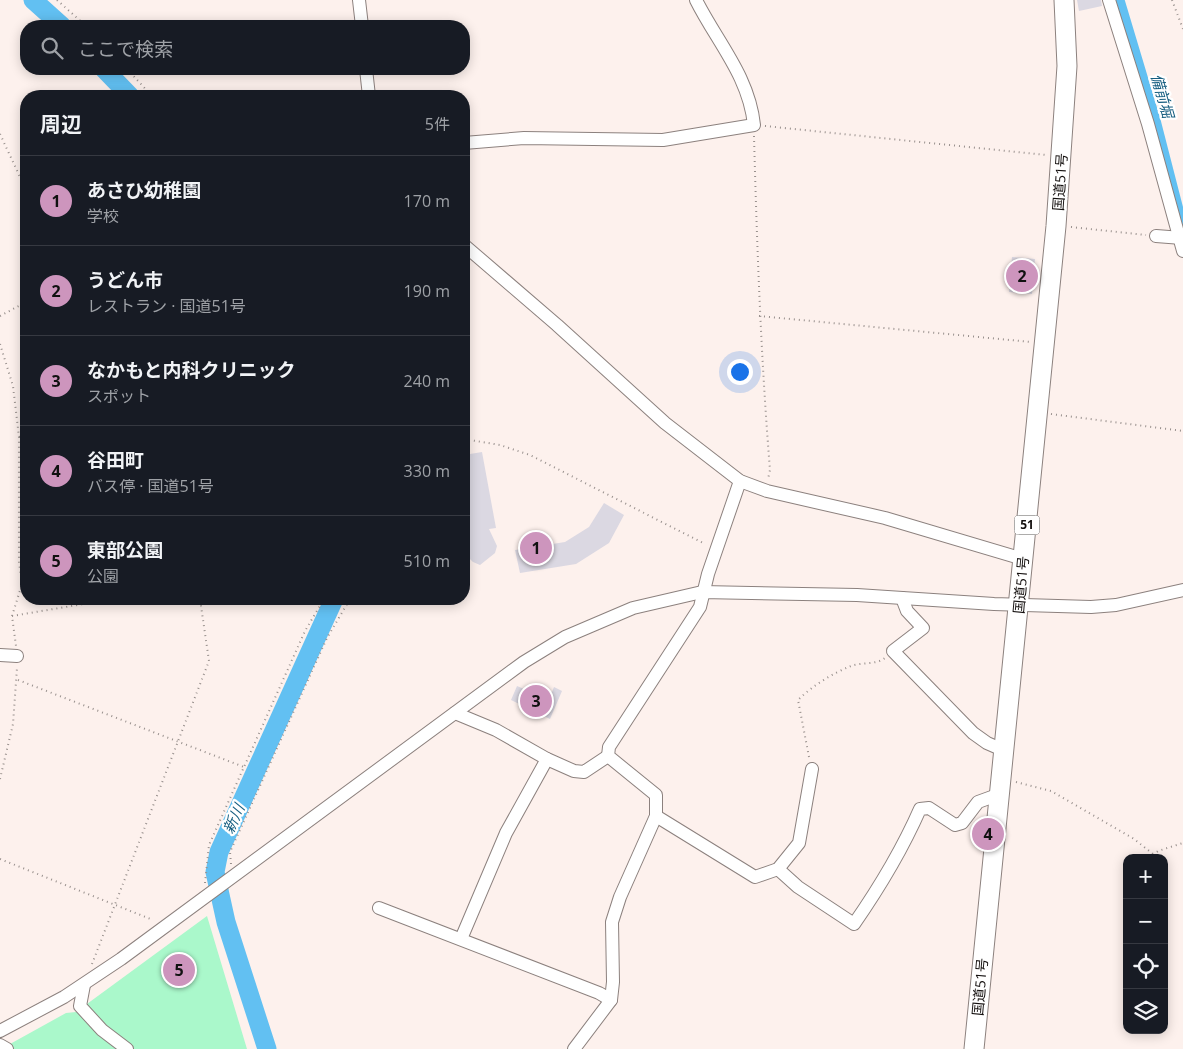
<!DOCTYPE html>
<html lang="ja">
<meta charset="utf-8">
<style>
body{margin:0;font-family:"Open Sans","Noto Sans JP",sans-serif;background:#20242c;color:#f1f3f6}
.controls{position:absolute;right:15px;bottom:15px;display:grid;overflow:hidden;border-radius:10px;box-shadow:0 2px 12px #0003}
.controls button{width:45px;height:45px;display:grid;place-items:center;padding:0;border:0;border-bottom:1px solid #363941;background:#171b24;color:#f1f3f6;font:25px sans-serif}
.you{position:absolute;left:739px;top:371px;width:18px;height:18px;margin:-12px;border:4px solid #fff;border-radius:50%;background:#1a73e8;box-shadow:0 0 0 8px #1a73e833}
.badge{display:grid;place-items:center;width:32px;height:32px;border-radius:50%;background:#cd95bd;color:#111;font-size:16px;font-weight:700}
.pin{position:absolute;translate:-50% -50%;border:2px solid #fff;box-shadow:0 1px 5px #0006}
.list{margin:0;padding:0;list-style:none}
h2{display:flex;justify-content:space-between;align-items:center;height:65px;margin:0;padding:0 20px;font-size:21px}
h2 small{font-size:16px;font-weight:400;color:#9ea1a6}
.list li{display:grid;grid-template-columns:32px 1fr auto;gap:15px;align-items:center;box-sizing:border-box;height:90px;padding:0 20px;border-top:1px solid #363941}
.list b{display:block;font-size:19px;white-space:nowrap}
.list p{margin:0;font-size:16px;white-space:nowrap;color:#9ea1a6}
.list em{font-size:16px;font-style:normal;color:#9ea1a6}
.icon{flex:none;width:28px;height:28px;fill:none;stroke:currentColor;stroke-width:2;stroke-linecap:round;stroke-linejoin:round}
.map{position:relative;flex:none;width:1183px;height:1049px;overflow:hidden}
.search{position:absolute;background:#171b24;box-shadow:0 2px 12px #0003;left:20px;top:20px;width:450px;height:55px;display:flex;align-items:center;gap:12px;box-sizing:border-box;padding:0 18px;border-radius:20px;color:#9ea1a6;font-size:19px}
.panel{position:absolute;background:#171b24;box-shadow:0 2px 12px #0003;left:20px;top:90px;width:450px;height:515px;border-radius:20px}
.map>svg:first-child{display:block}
.green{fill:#aaf8cb}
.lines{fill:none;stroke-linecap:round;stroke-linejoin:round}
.canal{stroke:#62c0f2;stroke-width:11}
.river{stroke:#62c0f2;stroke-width:19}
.building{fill:#dbd8e2}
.minor-casing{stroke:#8c817e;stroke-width:14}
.highway-casing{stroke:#8c817e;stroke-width:21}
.path{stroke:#98908d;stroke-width:2;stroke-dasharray:1 4;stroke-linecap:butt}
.minor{stroke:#fff;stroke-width:12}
.highway{stroke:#fff;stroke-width:19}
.labels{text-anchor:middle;stroke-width:4.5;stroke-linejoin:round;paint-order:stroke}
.shield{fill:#fff;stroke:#5a5857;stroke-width:1}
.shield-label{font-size:12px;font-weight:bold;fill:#14100f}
.street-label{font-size:14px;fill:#14100f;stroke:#fff}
.water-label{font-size:15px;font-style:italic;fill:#165e80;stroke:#fff}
</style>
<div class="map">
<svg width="1183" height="1049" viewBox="0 0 1183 1049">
<rect width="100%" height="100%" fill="#fdf1ed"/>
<polygon class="green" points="207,916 247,1049 1,1049 66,1013 76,1012"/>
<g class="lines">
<polyline class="canal" points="1119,0 1155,120 1183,229"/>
<g class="river">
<polyline points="33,0 62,26"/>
<polyline points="104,69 130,96"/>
<polyline points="267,1049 226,922 215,872 219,852 334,599"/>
</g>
</g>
<g class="building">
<polygon points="1077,0 1101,0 1102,6 1079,11"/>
<polygon points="1012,257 1035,259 1032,294 1009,292"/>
<polygon points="482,452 496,528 489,529 497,546 495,553 480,565 473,562 464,553 468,525 464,505 464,455"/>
<polygon points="604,503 624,515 609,543 576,564 520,573 515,550 565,542 589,527"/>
<polygon points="535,684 552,692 554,687 562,691 550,719 511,700 517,686 531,692"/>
</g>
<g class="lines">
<defs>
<g id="minor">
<polyline points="359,0 362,26"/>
<polyline points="1109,0 1148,124 1183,251"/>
<polyline points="366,69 369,96"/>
<path d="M 464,143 L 524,138 L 663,140 L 754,125 C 749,76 717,42 696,0"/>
<polyline points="1156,236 1182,238"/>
<polyline points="464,245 557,325 665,423 740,481 767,491 885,518 1023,559"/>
<polyline points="902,598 907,611 923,628 893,651 973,733 987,743 1003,750"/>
<polyline points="0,655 17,656"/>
<polyline points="455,713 496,730 547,759 574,771 584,772 608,756"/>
<polyline points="656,816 755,877 778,869 799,843 812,769"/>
<path d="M 778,869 L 798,887 L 854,924 C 879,888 902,850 920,809 L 929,808 L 955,825 L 962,823 L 978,802 L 1000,794"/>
<polyline points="379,908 599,993 611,1000"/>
<polyline points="461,939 506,833 547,759"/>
<polyline points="84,985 80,1006 102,1030 127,1049"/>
<polyline points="0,1031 64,997 121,959 524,662 565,637 633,608 702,592 857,595 994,604 1091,607 1116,605 1183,590"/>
<polyline points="0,1045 7,1049"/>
<polyline points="574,1049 611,1000 613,982 612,922 620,897 656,816 656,795 608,756 609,747 700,607 708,574 740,481"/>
</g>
<polyline id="highway" points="974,1049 1056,226 1067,66 1064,0"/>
</defs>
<use href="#minor" class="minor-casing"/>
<use href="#highway" class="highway-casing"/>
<g class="path">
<polyline points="57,0 86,26"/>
<polyline points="1172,0 1183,29"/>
<polyline points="127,69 152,96"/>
<polyline points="765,126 1046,155"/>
<polyline points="0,134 26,190"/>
<path d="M 754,136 C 757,248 761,359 770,470 L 768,479"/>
<polyline points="1071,227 1146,235"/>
<polyline points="0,316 26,302"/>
<polyline points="759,316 1031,342"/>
<polyline points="0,344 13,386 19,437 19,562 22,584 12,616 16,646"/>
<polyline points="1051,414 1183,431"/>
<polyline points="19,437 26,435"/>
<polyline points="464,439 500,445 530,455 705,544"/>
<polyline points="12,616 113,599"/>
<polyline points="18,680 244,767"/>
<path d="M 809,757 L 798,700 C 812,686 833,673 851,666 C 862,662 876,665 885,658"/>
<polyline points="0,779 13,724 17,668"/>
<polyline points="1016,782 1051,791 1134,839 1153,854"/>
<polyline points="1149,858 1158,851 1183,843"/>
<polyline points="0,859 153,920"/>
<polyline points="231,864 230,852 327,638 350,599"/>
<polyline points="205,883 209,845 305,631 324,599"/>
<polyline points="92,964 209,661 200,599"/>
</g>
<use href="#minor" class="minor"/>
<use href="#highway" class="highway"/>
</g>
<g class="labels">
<rect class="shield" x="1014.5" y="515.5" width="25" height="19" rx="4"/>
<g class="shield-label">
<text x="1027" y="529">51</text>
</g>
<g class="street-label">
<text transform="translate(1060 182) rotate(-86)" y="5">国道51号</text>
<text transform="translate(1021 585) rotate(-85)" y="5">国道51号</text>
<text transform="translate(980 987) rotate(-85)" y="5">国道51号</text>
</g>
<g class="water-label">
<text transform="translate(1162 96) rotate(74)" y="5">備前堀</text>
<text transform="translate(234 819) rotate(-65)" y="5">新川</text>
</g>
</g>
</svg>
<div class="controls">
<button>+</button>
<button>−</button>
<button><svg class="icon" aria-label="locate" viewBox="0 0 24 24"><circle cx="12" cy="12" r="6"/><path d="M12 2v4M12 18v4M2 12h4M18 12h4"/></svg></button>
<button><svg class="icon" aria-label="layers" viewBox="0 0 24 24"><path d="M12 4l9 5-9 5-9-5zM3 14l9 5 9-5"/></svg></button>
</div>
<div class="you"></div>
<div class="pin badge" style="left:536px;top:548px">1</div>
<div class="pin badge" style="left:1022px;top:276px">2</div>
<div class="pin badge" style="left:536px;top:701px">3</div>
<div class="pin badge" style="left:988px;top:834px">4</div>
<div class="pin badge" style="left:179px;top:970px">5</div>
<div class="search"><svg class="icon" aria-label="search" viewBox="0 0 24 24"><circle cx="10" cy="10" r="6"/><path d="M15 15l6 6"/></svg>ここで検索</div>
<section class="panel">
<h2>周辺<small>5件</small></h2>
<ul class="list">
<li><span class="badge">1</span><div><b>あさひ幼稚園</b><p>学校</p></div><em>170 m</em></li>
<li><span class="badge">2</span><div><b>うどん市</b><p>レストラン · 国道51号</p></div><em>190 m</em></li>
<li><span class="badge">3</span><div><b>なかもと内科クリニック</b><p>スポット</p></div><em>240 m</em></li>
<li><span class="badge">4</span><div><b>谷田町</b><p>バス停 · 国道51号</p></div><em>330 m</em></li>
<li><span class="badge">5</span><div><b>東部公園</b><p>公園</p></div><em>510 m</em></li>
</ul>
</section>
</div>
